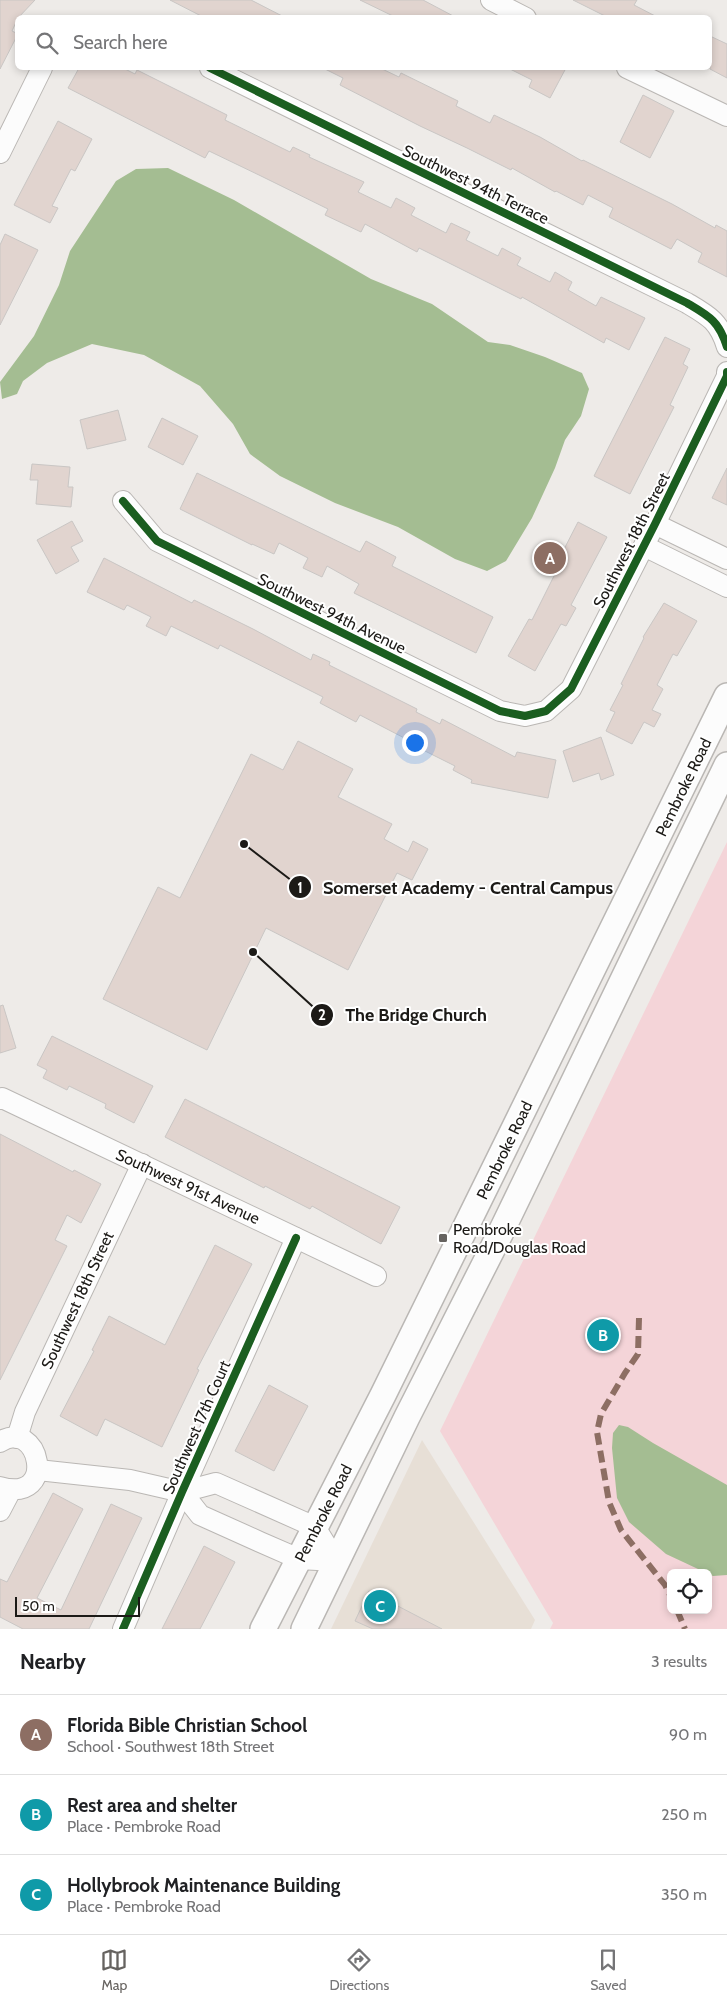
<!DOCTYPE html>
<meta charset="utf-8">
<style>
body{margin:0;font-family:Cabin,sans-serif;background:#f6f6f6;color:#202124}
.controls{position:absolute;right:15px;bottom:15px;display:grid;overflow:hidden;border-radius:8px;box-shadow:0 2px 8px #0003}
.controls button{width:45px;height:45px;display:grid;place-items:center;padding:0;border:0;border-bottom:1px solid #e0e0e0;background:#fff;color:#202124;font:25px sans-serif}
.scale{position:absolute;left:15px;bottom:12px;width:125px;box-sizing:border-box;padding-left:5px;border:2px solid #1c1a17;border-top:0;font-size:14px;line-height:18px;white-space:nowrap;color:#1c1a17;-webkit-text-stroke:4px #fff;paint-order:stroke}
.you{position:absolute;left:414px;top:742px;width:18px;height:18px;margin:-12px;border:4px solid #fff;border-radius:50%;background:#1a73e8;box-shadow:0 0 0 8px #1a73e833}
.badge{display:grid;place-items:center;width:32px;height:32px;border-radius:50%;background:#666360;color:#fff;font-size:16px;font-weight:700}
.pin{position:absolute;translate:-50% -50%;border:2px solid #fff;box-shadow:0 1px 5px #0006}
.list{margin:0;padding:0;list-style:none}
h2{display:flex;justify-content:space-between;align-items:center;height:65px;margin:0;padding:0 20px;font-size:21px}
h2 small{font-size:16px;font-weight:400;color:#757577}
.list li{display:grid;grid-template-columns:32px 1fr auto;gap:15px;align-items:center;box-sizing:border-box;height:80px;padding:0 20px;border-top:1px solid #e0e0e0}
.list b{display:block;font-size:19px;white-space:nowrap}
.list p{margin:0;font-size:16px;white-space:nowrap;color:#757577}
.list em{font-size:16px;font-style:normal;color:#757577}
.icon{flex:none;width:28px;height:28px;fill:none;stroke:currentColor;stroke-width:2;stroke-linecap:round;stroke-linejoin:round}
.map{position:relative;flex:none;width:727px;height:1629px;overflow:hidden}
.search{position:absolute;background:#fff;box-shadow:0 2px 8px #0003;left:15px;right:15px;top:15px;height:55px;display:flex;align-items:center;gap:12px;box-sizing:border-box;padding:0 18px;border-radius:8px;color:#757577;font-size:19px}
.sheet{height:305px;background:#fff}
nav{display:flex;justify-content:space-around;align-items:center;box-sizing:border-box;height:70px;border-top:1px solid #e0e0e0;background:#fff;font-size:14px;color:#757577}
nav a{display:grid;justify-items:center;gap:2px}
nav .on{color:#666360}
.map>svg:first-child{display:block}
.built{fill:#e7dfd6}
.green{fill:#f4d4d8;fill-rule:evenodd}
.water{fill:#a4bd92}
.building{fill:#e1d4cf;stroke:#c9c6c4}
.lines{fill:none;stroke-linecap:round;stroke-linejoin:round}
.minor-casing{stroke:#bab7b4;stroke-width:22}
.major-casing{stroke:#bab7b4;stroke-width:28}
.minor{stroke:#fcfcfc;stroke-width:20}
.major{stroke:#fcfcfc;stroke-width:25}
.quiet{stroke:#8d6e63;stroke-width:6;stroke-dasharray:12 6;stroke-linecap:butt}
.cycleway-casing{stroke:#fff;stroke-width:11}
.cycleway{stroke:#1b5e20;stroke-width:8}
.poi-dot{fill:#666360;stroke:#fff;stroke-width:2}
.labels{text-anchor:middle;stroke-width:4;stroke-linejoin:round;paint-order:stroke}
.street-label{font-size:16px;fill:#1c1a17;stroke:#fff}
.poi-label{font-size:16px;fill:#1c1a17;stroke:#fff;text-anchor:start}
.leader{fill:none;stroke:#1c1a17;stroke-width:2}
.callout-dot{fill:#1c1a17;stroke:#fff;stroke-width:2}
.mark-label{font-size:15px;text-anchor:middle;font-weight:bold;fill:#fff}
.callout-label{font-size:18px;text-anchor:middle;font-weight:bold;fill:#1c1a17;stroke:#fff;stroke-width:4;stroke-linejoin:round;paint-order:stroke}
</style>
<div class="map">
<svg width="727" height="1629" viewBox="0 0 727 1629">
<rect width="100%" height="100%" fill="#eeebe8"/>
<polygon class="built" points="422,1440 535,1620 531,1629 331,1629"/>
<path class="green" d="M 727,842 L 727,1629 L 550,1629 L 553,1623 L 440,1431 ZM 671,1573 L 708,1573 L 708,1610 L 671,1610 Z"/>
<g class="water">
<polygon points="168,168 234,200 371,279 432,304 488,342 510,345 545,357 582,373 589,389 581,416 565,440 555,468 532,518 506,561 487,571 455,559 398,527 335,503 280,476 250,454 233,424 200,386 144,355 92,344 47,363 23,381 17,394 2,399 0,382 34,336 59,285 70,251 116,181 136,169"/>
<polygon points="619,1425 628,1427 653,1443 727,1485 727,1575 713,1576 666,1554 629,1522 617,1498 612,1448 613,1433"/>
</g>
<g class="building">
<polygon points="0,0 35,0 18,18 12,31 18,34 0,69"/>
<polygon points="170,0 251,0 286,18 205,18"/>
<polygon points="360,0 423,0 457,18 395,17"/>
<polygon points="573,0 637,0 634,5 659,18 609,18"/>
<polygon points="710,36 727,44 727,78 710,69"/>
<polygon points="79,68 123,68 135,74 137,70 227,115 225,120 290,152 293,147 310,155 309,157 364,182 358,192 391,208 396,198 415,208 411,215 446,233 451,223 470,232 466,240 498,256 502,248 521,258 517,265 550,282 555,272 572,282 568,290 596,306 601,297 645,318 629,350 606,338 604,343 522,297 521,299 419,248 417,252 365,224 361,232 325,215 328,209 261,176 209,151 205,158 68,88"/>
<polygon points="323,68 380,68 399,77 401,73 458,101 456,106 490,123 494,115 540,137 582,161 583,160 672,204 715,228 716,225 727,231 727,277 698,262 702,253 677,239 671,249 609,217 613,208 588,195 583,205 556,191 555,192 512,168 511,170 467,148 420,126 340,85 343,78"/>
<polygon points="508,68 566,68 550,98 529,87 532,80"/>
<polygon points="643,95 674,111 650,158 620,142"/>
<polygon points="58,121 92,139 75,171 71,169 52,206 58,208 50,223 14,205"/>
<polygon points="5,234 38,250 0,325 0,245"/>
<polygon points="665,337 690,349 683,364 688,367 670,405 674,407 630,494 594,476"/>
<polygon points="118,410 126,440 87,449 80,420"/>
<polygon points="162,418 198,436 183,465 148,447"/>
<polygon points="32,464 70,467 68,487 73,487 71,507 36,504 38,480 30,480"/>
<polygon points="727,468 727,505 712,498"/>
<polygon points="197,473 360,552 366,541 396,557 392,566 493,617 476,653 354,593 359,584 327,566 322,577 303,568 308,558 279,543 274,554 252,544 252,545 180,509"/>
<polygon points="72,521 83,541 71,547 79,561 56,574 37,540"/>
<polygon points="578,522 607,537 571,605 576,608 566,626 561,624 535,671 508,656 529,619 532,620 562,560 559,559"/>
<polygon points="104,558 192,603 194,600 253,629 311,660 313,654 330,662 329,665 417,709 416,712 440,724 442,719 515,757 517,752 556,760 548,798 471,783 472,780 453,770 455,766 411,744 412,742 360,715 356,722 320,703 323,697 220,645 218,649 171,626 166,636 146,626 151,617 127,605 124,610 87,592"/>
<polygon points="664,603 697,621 677,656 673,654 657,685 663,689 652,710 661,714 654,727 644,722 632,744 606,731 615,712 610,710 623,685 621,684 644,638 643,637"/>
<polygon points="601,737 614,775 601,780 599,773 573,782 563,751"/>
<polygon points="298,741 353,769 338,797 392,824 384,839 408,852 413,841 428,849 412,880 397,873 348,970 266,928 207,1050 103,999 158,887 180,898 251,754 283,770"/>
<polygon points="3,1005 16,1048 0,1053 0,1006"/>
<polygon points="52,1036 153,1086 134,1123 105,1108 106,1104 69,1086 67,1090 43,1078 47,1070 37,1065"/>
<polygon points="185,1099 400,1207 381,1244 312,1206 310,1209 265,1186 264,1188 165,1137"/>
<polygon points="0,1134 73,1172 74,1170 101,1184 81,1223 67,1215 55,1240 67,1246 0,1380"/>
<polygon points="215,1245 252,1264 197,1369 199,1370 162,1447 105,1419 97,1436 60,1416 94,1351 92,1350 109,1316 165,1345"/>
<polygon points="269,1385 308,1406 274,1471 235,1451"/>
<polygon points="53,1493 83,1509 37,1598 61,1610 111,1504 142,1518 89,1629 23,1629 0,1617 0,1579 7,1582"/>
<polygon points="204,1546 235,1562 200,1629 162,1629"/>
<polygon points="369,1591 442,1629 373,1629 355,1621"/>
</g>
<g class="lines">
<defs>
<g id="minor">
<polyline points="491,0 526,18"/>
<path d="M 210,68 L 687,303 C 709,316 719,321 727,347"/>
<polyline points="627,68 727,116"/>
<polyline points="0,153 42,68"/>
<polyline points="123,501 157,541 500,711 525,716 546,711 571,689 655,524 727,376 727,372"/>
<polyline points="655,524 727,559"/>
<polyline points="644,546 727,587"/>
<polyline points="0,1099 2,1098 376,1276"/>
<polyline points="17,1438 25,1412 142,1164"/>
<path d="M 0,1442 C 38,1416 60,1504 0,1487"/>
<polyline points="38,1470 130,1480 182,1492 216,1483 315,1527 336,1561"/>
<polyline points="182,1492 200,1515 260,1542 299,1559 336,1561"/>
<polyline points="0,1511 11,1490"/>
<polyline points="123,1629 182,1492 296,1238"/>
</g>
<g id="major">
<polyline points="263,1629 383,1395 727,696"/>
<polyline points="304,1629 407,1417 501,1232 727,765"/>
</g>
</defs>
<use href="#minor" class="minor-casing"/>
<use href="#major" class="major-casing"/>
<use href="#minor" class="minor"/>
<use href="#major" class="major"/>
<g class="quiet">
<polyline points="639,1318 638,1354 625,1373 601,1414 597,1432 609,1502 621,1530 665,1585 671,1597"/>
<polyline points="677,1610 685,1629"/>
</g>
<defs>
<g id="cycleway">
<path d="M 210,68 L 687,303 C 709,316 719,321 727,347"/>
<polyline points="123,501 157,541 500,711 525,716 546,711 571,689 655,524 727,376 727,372"/>
<polyline points="123,1629 182,1492 296,1238"/>
</g>
</defs>
<use href="#cycleway" class="cycleway-casing"/>
<use href="#cycleway" class="cycleway"/>
</g>
<rect class="poi-dot" x="438" y="1233" width="10" height="10" rx="2.5"/>
<g class="labels">
<g class="street-label">
<text transform="translate(476 184) rotate(26)" y="6">Southwest 94th Terrace</text>
<text transform="translate(631 540) rotate(-63)" y="6">Southwest 18th Street</text>
<text transform="translate(332 613) rotate(26)" y="6">Southwest 94th Avenue</text>
<text transform="translate(683 787) rotate(-64)" y="6">Pembroke Road</text>
<text transform="translate(504 1150) rotate(-64)" y="6">Pembroke Road</text>
<text transform="translate(188 1186) rotate(25)" y="6">Southwest 91st Avenue</text>
<text transform="translate(77 1300) rotate(-65)" y="6">Southwest 18th Street</text>
<text transform="translate(196 1427) rotate(-66)" y="6">Southwest 17th Court</text>
<text transform="translate(323 1513) rotate(-63)" y="6">Pembroke Road</text>
</g>
<g class="poi-label">
<text x="453" y="1235">Pembroke<tspan x="453" dy="18">Road/Douglas Road</tspan></text>
</g>
</g>
<path class="leader" d="M244 844L300 887M253 952L322 1015"/>
<g class="callout-dot">
<circle cx="244" cy="844" r="5"/>
<circle cx="253" cy="952" r="5"/>
<circle cx="300" cy="887" r="12"/>
<circle cx="322" cy="1015" r="12"/>
</g>
<g class="mark-label">
<text x="300" y="893">1</text>
<text x="322" y="1020">2</text>
</g>
<g class="callout-label">
<text x="468" y="894">Somerset Academy - Central Campus</text>
<text x="416" y="1021">The Bridge Church</text>
</g>
</svg>
<div class="controls">
<button><svg class="icon" aria-label="locate" viewBox="0 0 24 24"><circle cx="12" cy="12" r="6"/><path d="M12 2v4M12 18v4M2 12h4M18 12h4"/></svg></button>
</div>
<div class="scale">50 m</div>
<div class="you"></div>
<div class="pin badge" style="left:550px;top:558px;background:#8d6e63">A</div>
<div class="pin badge" style="left:603px;top:1335px;background:#0f9aa8">B</div>
<div class="pin badge" style="left:380px;top:1606px;background:#0f9aa8">C</div>
<div class="search"><svg class="icon" aria-label="search" viewBox="0 0 24 24"><circle cx="10" cy="10" r="6"/><path d="M15 15l6 6"/></svg>Search here</div>
</div>
<section class="sheet">
<h2>Nearby<small>3 results</small></h2>
<ul class="list">
<li><span class="badge" style="background:#8d6e63">A</span><div><b>Florida Bible Christian School</b><p>School · Southwest 18th Street</p></div><em>90 m</em></li>
<li><span class="badge" style="background:#0f9aa8">B</span><div><b>Rest area and shelter</b><p>Place · Pembroke Road</p></div><em>250 m</em></li>
<li><span class="badge" style="background:#0f9aa8">C</span><div><b>Hollybrook Maintenance Building</b><p>Place · Pembroke Road</p></div><em>350 m</em></li>
</ul>
</section>
<nav>
<a class="on"><svg class="icon" aria-label="map" viewBox="0 0 24 24"><path d="M3 6l6-2 6 2 6-2v14l-6 2-6-2-6 2zM9 4v14M15 6v14"/></svg>Map</a>
<a><svg class="icon" aria-label="directions" viewBox="0 0 24 24"><path d="M12 3l9 9-9 9-9-9zM9 14v-3h6M13 9l2 2-2 2"/></svg>Directions</a>
<a><svg class="icon" aria-label="saved" viewBox="0 0 24 24"><path d="M7 4h10v16l-5-4-5 4z"/></svg>Saved</a>
</nav>
